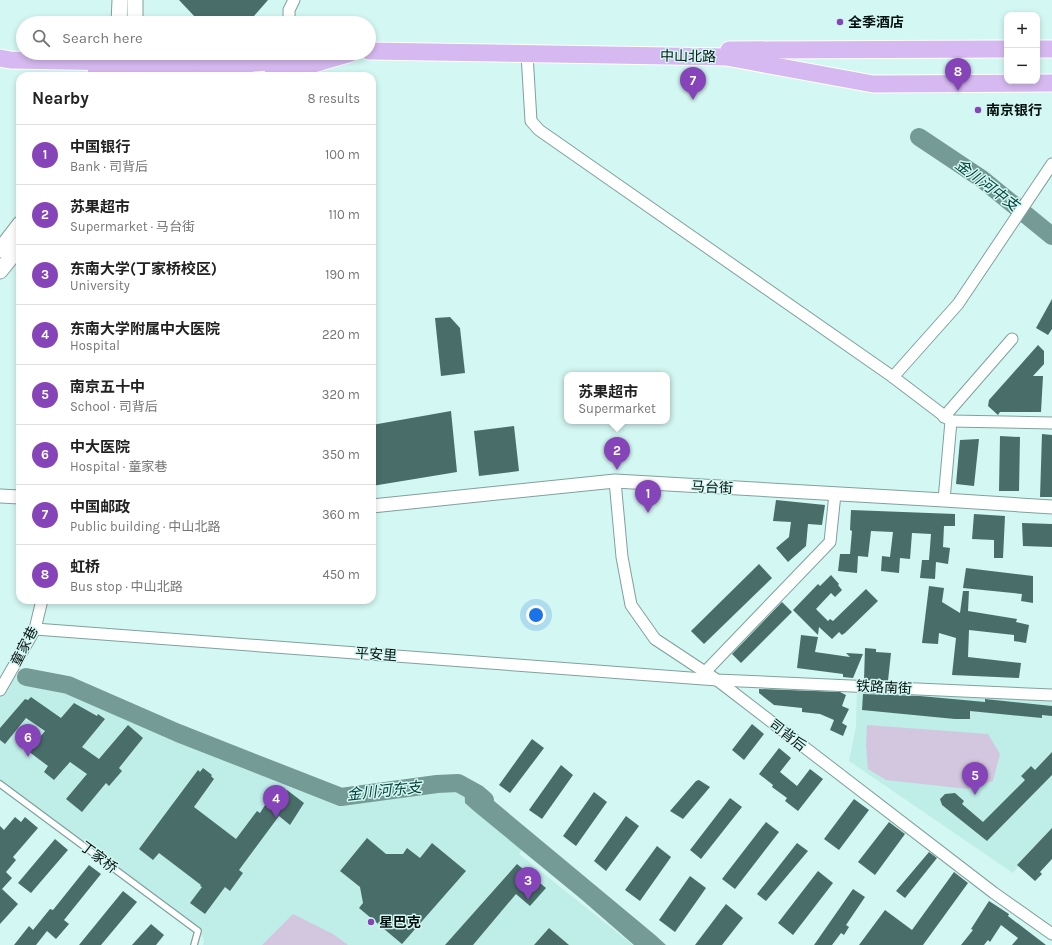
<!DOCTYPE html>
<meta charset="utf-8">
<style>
body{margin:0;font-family:Karla,"Noto Sans SC",sans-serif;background:#f2f2f2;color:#222}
.controls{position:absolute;right:12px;top:12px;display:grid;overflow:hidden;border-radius:8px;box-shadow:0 2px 6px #0003}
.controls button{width:36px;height:36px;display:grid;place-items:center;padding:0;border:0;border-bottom:1px solid #e0e0e0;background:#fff;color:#222;font:20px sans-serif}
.you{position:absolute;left:536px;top:615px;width:14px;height:14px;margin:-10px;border:3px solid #fff;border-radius:50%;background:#1a73e8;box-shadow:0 0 0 6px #1a73e833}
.badge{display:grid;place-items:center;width:26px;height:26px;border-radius:50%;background:#8544b8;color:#fff;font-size:13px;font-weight:700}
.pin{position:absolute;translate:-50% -33px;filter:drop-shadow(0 1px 2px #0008)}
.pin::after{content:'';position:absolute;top:21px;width:14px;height:12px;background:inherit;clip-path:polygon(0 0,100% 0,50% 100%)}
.popup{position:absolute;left:564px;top:372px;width:106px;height:52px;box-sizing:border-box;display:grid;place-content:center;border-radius:8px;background:#fff;filter:drop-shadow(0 1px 3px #0005);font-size:13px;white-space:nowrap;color:#767676}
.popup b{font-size:15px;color:#222}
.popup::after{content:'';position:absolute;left:50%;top:100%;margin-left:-8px;border:8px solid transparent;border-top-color:#fff}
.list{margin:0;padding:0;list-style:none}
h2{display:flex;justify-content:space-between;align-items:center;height:52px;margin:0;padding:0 16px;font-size:17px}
h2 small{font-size:13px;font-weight:400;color:#767676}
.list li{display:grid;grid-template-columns:26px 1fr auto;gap:12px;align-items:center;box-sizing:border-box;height:60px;padding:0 16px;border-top:1px solid #e0e0e0}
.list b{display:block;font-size:15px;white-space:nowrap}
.list p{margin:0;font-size:13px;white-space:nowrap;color:#767676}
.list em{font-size:13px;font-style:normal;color:#767676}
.icon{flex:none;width:22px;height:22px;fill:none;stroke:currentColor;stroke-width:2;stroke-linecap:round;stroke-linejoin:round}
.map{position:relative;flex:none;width:1052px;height:945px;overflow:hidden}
.search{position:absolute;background:#fff;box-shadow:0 2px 6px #0003;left:16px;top:16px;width:360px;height:44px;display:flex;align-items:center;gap:10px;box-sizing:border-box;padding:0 14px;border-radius:22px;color:#767676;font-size:15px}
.panel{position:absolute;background:#fff;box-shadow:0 2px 6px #0003;left:16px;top:72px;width:360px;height:532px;border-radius:12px}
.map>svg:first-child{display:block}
.built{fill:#bfede7}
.green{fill:#d3c7e0}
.water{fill:#759b96}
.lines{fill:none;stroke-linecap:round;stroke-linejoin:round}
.river{stroke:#759b96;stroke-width:18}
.building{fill:#496e69}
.service-casing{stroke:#80a19d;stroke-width:8}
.minor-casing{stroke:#80a19d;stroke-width:13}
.tertiary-casing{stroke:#80a19d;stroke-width:15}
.secondary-casing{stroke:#80a19d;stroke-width:17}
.primary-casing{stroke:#fff;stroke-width:19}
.service{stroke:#fff;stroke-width:5.5}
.minor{stroke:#fff;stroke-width:11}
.tertiary{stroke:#fff;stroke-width:13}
.secondary{stroke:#fff;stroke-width:15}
.primary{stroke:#d6b9f0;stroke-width:17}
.poi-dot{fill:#8544b8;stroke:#d3f7f2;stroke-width:1.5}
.labels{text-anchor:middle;stroke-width:3;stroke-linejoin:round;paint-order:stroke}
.poi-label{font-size:14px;font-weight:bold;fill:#051110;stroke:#d3f7f2;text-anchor:start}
.street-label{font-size:14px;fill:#051110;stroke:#d3f7f2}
.water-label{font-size:15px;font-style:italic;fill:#04423d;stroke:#d3f7f2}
</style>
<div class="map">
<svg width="1052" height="945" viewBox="0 0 1052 945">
<rect width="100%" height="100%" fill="#d3f7f2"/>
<g class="built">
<polygon points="10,674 68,685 341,797 437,784 458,783 478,794 531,839 519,854 633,945 203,945 204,939 198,931 0,784 0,690"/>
<polygon points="857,686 910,692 1052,701 1052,829 1036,845 1013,873 849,761 856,727"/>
</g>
<g class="green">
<polygon points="867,725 988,734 1000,754 993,781 968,789 886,780 868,769 866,745"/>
<polygon points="293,914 333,934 348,945 262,945"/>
</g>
<polygon class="water" points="464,776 655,935 666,945 634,945 581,899 474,811 465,803"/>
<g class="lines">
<g class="river">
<polyline points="919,137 982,179 1052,236"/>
<polyline points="26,677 68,685 178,733 341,797 437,784 458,783 478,794 485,800"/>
</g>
</g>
<g class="building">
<polygon points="179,0 268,0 254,16 195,17"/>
<polygon points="1052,299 1052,329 1048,335 1036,328"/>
<polygon points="450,317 460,328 465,373 441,376 435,318"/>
<polygon points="1038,345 1044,351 1044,364 1033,376 1043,376 1041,412 1000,412 998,415 988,406 989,400"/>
<polygon points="451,411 457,472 372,486 372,425"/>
<polygon points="514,426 519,471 479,476 474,431"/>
<polygon points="1042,434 1052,435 1052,497 1040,497"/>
<polygon points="1000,436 1020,437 1019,491 999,491"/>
<polygon points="979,439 974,486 956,484 960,440"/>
<polygon points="776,500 825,505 822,525 808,524 806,546 788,562 776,548 789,537 791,522 773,521"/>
<polygon points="851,510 955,514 955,526 944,526 943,547 950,548 948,564 936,562 935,579 920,578 922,560 929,560 931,534 912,533 910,559 900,558 899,573 881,571 882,556 890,557 893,532 871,531 868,557 858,556 857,573 838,571 840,554 850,554 852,531 850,530"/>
<polygon points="974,514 1005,516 1003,558 994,558 994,540 972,539"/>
<polygon points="1022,523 1052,524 1052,547 1023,546"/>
<polygon points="759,564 772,578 704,644 691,631"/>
<polygon points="966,568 1033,576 1033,603 1021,601 1022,594 963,588"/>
<polygon points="831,575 839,584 838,585 842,590 835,597 831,593 816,609 828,621 830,619 833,621 866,589 878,601 845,633 842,635 839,632 832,639 819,627 818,635 793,610 818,584 820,586"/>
<polygon points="929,586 944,588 942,602 960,613 963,591 969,591 968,611 1017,619 1016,622 1029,625 1026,643 1014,641 1014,635 969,630 968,657 1021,663 1019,678 952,675 956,638 939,633 938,644 922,643"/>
<polygon points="782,602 792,612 741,663 732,654"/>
<polygon points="801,635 818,637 815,652 850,657 846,653 863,654 853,678 843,677 843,674 797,668"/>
<polygon points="865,648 876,649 876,652 891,653 888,681 864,680"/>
<polygon points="759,689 840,692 846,695 842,706 849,709 842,723 847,726 843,736 830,730 834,720 820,714 802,712 802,708 774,705 759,693"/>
<polygon points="863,694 920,696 985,702 985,699 1052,706 1052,716 1042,715 1042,718 970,711 970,719 955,719 862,710"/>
<polygon points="31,697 61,718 74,703 97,716 98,714 105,719 82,747 99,759 128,725 143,738 119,768 122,771 109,786 106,783 82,812 66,799 87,774 70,762 54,780 44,772 48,766 28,751 45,731 26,718 5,744 0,740 0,728 25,699 28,700"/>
<polygon points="752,724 764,734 744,760 732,750"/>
<polygon points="532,739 544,748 510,793 499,785"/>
<polygon points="779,748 791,758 780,772 797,786 810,769 823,779 798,811 785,801 787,798 772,787 773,785 759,774"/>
<polygon points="1052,752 1052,775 987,841 942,805 940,799 945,794 955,793 964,801 962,804 983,822 1025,780 1021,776 1031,766 1035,770"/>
<polygon points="561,765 573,775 542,819 529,810"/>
<polygon points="203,768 212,775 211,776 214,779 194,807 236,839 257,811 260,813 272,794 281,801 287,790 304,803 290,825 279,816 239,870 243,873 230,891 225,887 205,914 190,903 202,887 200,886 201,885 159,853 153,860 139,849 198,770 200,772"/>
<polygon points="699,780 710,787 683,819 670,811 696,781"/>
<polygon points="594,792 607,802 576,846 563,836"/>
<polygon points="730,798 742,807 701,859 690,850"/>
<polygon points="854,799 869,810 839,850 824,839"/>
<polygon points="626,816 639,826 606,871 594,861"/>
<polygon points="15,817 21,822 25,817 38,828 13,857 16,860 6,872 12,878 2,889 18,904 0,924 0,826 4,830"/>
<polygon points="766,822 779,832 735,889 722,879"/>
<polygon points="889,822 905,834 875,875 858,862"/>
<polygon points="1052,828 1052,859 1040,872 1042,874 1035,881 1017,865"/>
<polygon points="367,838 386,854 403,854 407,848 420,858 432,843 466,871 402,944 359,908 363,903 360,887 340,871"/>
<polygon points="55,839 68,850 31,893 18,883"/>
<polygon points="797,843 808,851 766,901 757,894"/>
<polygon points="657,846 671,857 640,901 625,890"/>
<polygon points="929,852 937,858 905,898 896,891"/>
<polygon points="517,864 546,888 530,906 516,894 473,945 445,945"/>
<polygon points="89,865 101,874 64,920 69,924 56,939 47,931 36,945 14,945 29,926 33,930 50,909 53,910"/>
<polygon points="818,871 833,883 793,935 778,923"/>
<polygon points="954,872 968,883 923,945 859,945 885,910 912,930"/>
<polygon points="690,876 706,888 675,932 659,920"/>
<polygon points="853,889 865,897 846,925 849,927 844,935 841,933 832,945 814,945"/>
<polygon points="123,891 137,902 101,945 79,945"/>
<polygon points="989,901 1009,914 1008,916 1046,945 1012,945 1018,938 1001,925 990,942 988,940 984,945 961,945 973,930 971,929"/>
<polygon points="726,904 743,918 722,945 695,945"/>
<polygon points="151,924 164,935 156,945 132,945"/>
<polygon points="549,928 569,945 534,945"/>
</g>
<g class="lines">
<defs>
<polyline id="service" points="0,784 198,931 194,945"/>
<g id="minor">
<polyline points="289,23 289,10 294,0"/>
<polyline points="527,54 531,121 539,130 893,377 958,304 1052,164"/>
<polyline points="893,377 951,421 944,500"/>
<polyline points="944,417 1012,339"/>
<polyline points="951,421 1052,423"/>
<polyline points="615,481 622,557 631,605 655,639 717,680 994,893 1052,934"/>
<polyline points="35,629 717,680 1052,695"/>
<polyline points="705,672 830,542 835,494"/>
<polyline points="0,690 35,629 42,600"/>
</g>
<g id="tertiary">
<polyline points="0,496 20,497"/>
<polyline points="372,506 615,481 944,500 1052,507"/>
</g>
<g id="secondary">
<polyline points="119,23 120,0"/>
<polyline points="135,23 135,0"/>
<polyline points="0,250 20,224"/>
<polyline points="0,271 20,246"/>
</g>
<g id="primary">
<polyline points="1037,49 1052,49"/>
<polyline points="729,50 1007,49"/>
<polyline points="369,51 726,57 873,84 1052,83"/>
<polyline points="0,58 10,60 240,64 268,62 292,53"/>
<polyline points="96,73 245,76"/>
<polyline points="272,76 351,53"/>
</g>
</defs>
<use href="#service" class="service-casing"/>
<use href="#minor" class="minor-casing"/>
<use href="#tertiary" class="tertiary-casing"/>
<use href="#secondary" class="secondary-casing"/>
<use href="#primary" class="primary-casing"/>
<use href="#service" class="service"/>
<use href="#minor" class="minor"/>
<use href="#tertiary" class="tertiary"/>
<use href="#secondary" class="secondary"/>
<use href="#primary" class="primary"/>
</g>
<g class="poi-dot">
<circle cx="840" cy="22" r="4"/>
<circle cx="978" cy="110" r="4"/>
<circle cx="371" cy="922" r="4"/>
</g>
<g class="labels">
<g class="poi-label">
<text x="848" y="27">全季酒店</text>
<text x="986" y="115">南京银行</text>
<text x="379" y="927">星巴克</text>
</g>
<g class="street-label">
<text transform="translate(688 56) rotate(1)" y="5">中山北路</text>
<text transform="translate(712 487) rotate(3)" y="5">马台街</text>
<text transform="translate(24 646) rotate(-63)" y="5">童家巷</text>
<text transform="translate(376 654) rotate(4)" y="5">平安里</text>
<text transform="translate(884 687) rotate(3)" y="5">铁路南街</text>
<text transform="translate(788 735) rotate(38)" y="5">司背后</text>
<text transform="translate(99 857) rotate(37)" y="5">丁家桥</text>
</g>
<g class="water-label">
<text transform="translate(987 185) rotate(37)" y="5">金川河中支</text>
<text transform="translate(384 791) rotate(-6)" y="5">金川河东支</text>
</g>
</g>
</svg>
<div class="controls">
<button>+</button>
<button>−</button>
</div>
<div class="you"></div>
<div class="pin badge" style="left:648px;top:513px">1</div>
<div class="pin badge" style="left:617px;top:470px">2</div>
<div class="popup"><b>苏果超市</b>Supermarket</div>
<div class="pin badge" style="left:528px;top:900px">3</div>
<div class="pin badge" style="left:276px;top:818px">4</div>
<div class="pin badge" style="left:975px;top:795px">5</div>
<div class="pin badge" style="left:28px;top:757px">6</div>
<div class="pin badge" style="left:693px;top:100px">7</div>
<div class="pin badge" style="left:958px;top:91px">8</div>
<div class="search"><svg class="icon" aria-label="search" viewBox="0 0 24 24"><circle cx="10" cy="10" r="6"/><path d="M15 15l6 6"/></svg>Search here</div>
<section class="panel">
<h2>Nearby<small>8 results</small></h2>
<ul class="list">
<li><span class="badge">1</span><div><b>中国银行</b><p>Bank · 司背后</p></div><em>100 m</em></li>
<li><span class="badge">2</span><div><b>苏果超市</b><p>Supermarket · 马台街</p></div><em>110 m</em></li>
<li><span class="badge">3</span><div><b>东南大学(丁家桥校区)</b><p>University</p></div><em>190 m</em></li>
<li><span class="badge">4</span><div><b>东南大学附属中大医院</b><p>Hospital</p></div><em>220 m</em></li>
<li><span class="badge">5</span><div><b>南京五十中</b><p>School · 司背后</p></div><em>320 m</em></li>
<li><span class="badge">6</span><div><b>中大医院</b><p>Hospital · 童家巷</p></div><em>350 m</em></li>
<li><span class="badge">7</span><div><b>中国邮政</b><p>Public building · 中山北路</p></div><em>360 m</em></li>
<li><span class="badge">8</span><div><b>虹桥</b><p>Bus stop · 中山北路</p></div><em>450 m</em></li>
</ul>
</section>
</div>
